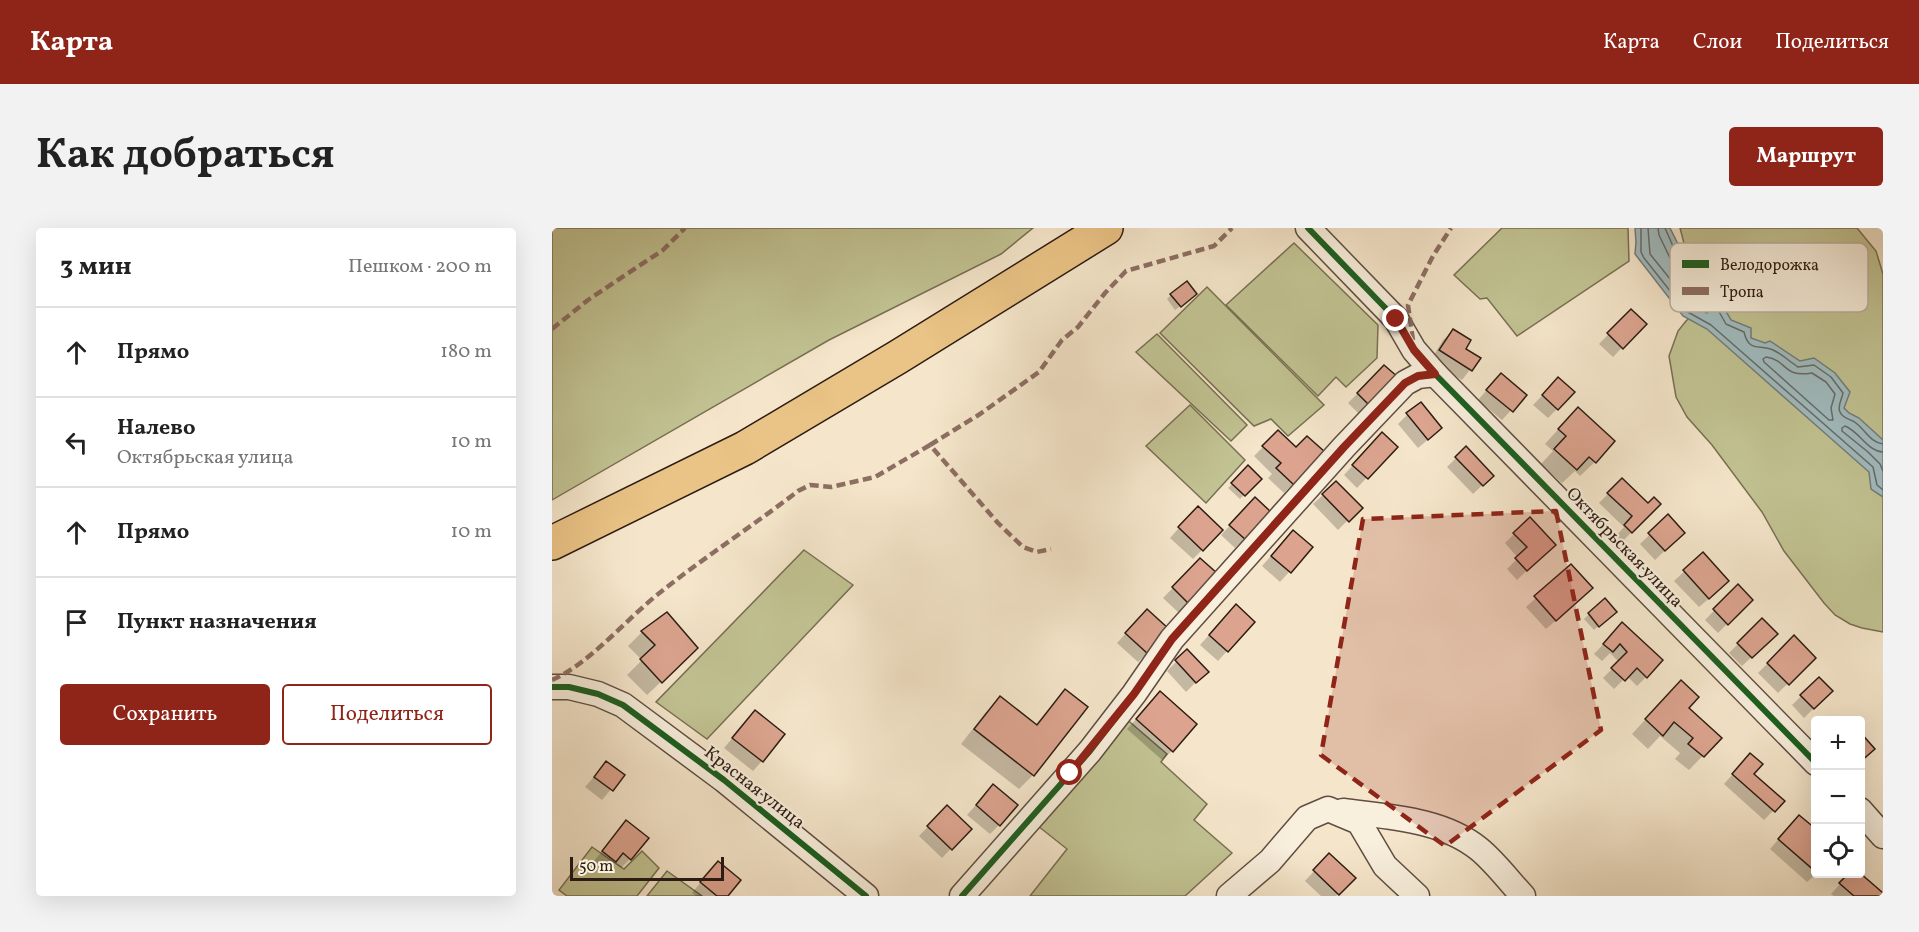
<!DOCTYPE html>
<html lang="ru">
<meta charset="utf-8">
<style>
body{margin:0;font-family:Vollkorn,serif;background:#f2f2f2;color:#222}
.controls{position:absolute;right:18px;bottom:18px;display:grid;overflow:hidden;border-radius:6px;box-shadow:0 6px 24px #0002}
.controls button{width:54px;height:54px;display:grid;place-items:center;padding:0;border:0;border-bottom:2px solid #e0e0e0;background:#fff;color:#222;font:30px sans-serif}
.scale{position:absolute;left:18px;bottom:15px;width:154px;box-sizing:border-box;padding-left:6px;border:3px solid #2d1c13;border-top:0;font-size:16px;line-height:21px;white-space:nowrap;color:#2d1c13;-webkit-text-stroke:4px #f8efdd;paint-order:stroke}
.stop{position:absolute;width:18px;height:18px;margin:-14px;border:4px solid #8f2418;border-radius:50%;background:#fff}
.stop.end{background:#8f2418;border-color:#fff;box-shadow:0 2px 6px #0008}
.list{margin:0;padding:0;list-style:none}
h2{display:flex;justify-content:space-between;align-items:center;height:78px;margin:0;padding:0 24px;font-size:26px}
h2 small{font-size:20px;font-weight:400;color:#767676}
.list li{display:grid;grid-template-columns:39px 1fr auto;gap:18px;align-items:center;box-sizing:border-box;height:90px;padding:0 24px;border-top:2px solid #e0e0e0}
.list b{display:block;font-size:22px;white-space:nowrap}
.list p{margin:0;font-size:20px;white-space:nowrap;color:#767676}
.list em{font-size:20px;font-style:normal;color:#767676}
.actions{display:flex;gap:12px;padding:18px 24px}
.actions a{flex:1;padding:14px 0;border:2px solid #8f2418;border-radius:6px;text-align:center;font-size:21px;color:#8f2418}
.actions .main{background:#8f2418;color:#fff}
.icon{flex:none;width:33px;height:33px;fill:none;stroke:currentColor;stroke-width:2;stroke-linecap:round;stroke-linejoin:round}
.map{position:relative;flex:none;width:1331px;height:668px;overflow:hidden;border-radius:6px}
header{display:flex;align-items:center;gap:36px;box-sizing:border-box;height:84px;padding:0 30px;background:#8f2418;color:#fff}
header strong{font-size:28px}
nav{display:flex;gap:33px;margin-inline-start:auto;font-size:21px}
.intro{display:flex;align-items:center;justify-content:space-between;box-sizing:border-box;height:144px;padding:0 36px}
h1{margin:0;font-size:42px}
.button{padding:15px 27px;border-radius:6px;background:#8f2418;color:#fff;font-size:21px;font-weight:700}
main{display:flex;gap:36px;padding:0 36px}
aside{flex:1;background:#fff;border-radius:6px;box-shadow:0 6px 24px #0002}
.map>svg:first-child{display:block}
.green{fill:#c2c393;stroke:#787053;stroke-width:1.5}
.water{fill:#a1bdc1;stroke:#737d7b;stroke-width:1.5}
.shadow{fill:#0003}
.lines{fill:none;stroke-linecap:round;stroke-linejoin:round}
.shore{stroke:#676c6a;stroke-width:1.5}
.building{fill:#dca48f;stroke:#2d1c13;stroke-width:1.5}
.minor-casing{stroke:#5f4e41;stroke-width:27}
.trunk-casing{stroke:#2d1c13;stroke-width:36}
.minor{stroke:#f8efdd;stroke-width:24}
.trunk{stroke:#eac386;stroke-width:33}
.quiet{stroke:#8d6e63;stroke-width:4.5;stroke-dasharray:9 4.5;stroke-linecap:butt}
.cycleway-casing{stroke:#f8efdd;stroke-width:10}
.cycleway{stroke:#1b5e20;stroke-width:6}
.route{stroke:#8f2418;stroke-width:8}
.marked{fill:#8f2418;fill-opacity:0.2;stroke:#8f2418;stroke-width:4.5;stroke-dasharray:12 8;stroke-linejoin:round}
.labels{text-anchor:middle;stroke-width:4.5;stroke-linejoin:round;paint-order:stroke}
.street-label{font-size:18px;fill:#2d1c13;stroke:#f8efdd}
.key{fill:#f8efdd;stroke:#bbb0a0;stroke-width:1.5}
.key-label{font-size:16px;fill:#2d1c13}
</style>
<header>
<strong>Карта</strong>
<nav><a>Карта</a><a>Слои</a><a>Поделиться</a></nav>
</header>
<div class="intro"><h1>Как добраться</h1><a class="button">Маршрут</a></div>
<main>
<aside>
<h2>3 мин<small>Пешком · 200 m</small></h2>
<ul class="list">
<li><svg class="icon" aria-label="ahead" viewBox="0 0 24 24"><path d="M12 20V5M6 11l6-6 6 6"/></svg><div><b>Прямо</b></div><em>180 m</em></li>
<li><svg class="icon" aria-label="left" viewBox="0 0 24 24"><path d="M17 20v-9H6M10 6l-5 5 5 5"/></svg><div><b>Налево</b><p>Октябрьская улица</p></div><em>10 m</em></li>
<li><svg class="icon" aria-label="ahead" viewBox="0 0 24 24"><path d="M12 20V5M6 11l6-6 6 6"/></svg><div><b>Прямо</b></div><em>10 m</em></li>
<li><svg class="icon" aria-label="arrive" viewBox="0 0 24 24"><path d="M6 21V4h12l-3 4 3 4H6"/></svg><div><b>Пункт назначения</b></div></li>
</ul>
<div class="actions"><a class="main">Сохранить</a><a>Поделиться</a></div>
</aside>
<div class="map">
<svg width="1331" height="668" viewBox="0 0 1331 668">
<rect width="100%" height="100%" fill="#f5e6cb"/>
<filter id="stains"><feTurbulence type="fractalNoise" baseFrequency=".00333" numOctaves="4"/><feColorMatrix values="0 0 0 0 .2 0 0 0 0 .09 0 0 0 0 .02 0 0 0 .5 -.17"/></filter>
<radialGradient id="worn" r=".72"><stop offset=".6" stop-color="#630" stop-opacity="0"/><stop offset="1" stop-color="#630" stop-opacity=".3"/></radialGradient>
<g class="green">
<polygon points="0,0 481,0 449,26 277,112 0,272"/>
<polygon points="950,0 1076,0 1077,33 965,108 935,70 928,71 902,47"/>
<polygon points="1128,0 1305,0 1324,23 1331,46 1331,404 1310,400 1298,396 1283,387 1272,375 1232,323 1210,284 1160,217 1135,189 1124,169 1117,128 1126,103 1134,93 1156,73 1189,66 1133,19"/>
<polygon points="742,15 826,97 825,130 794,159 784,149 766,168 674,77"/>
<polygon points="655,59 772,177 736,208 719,191 702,198 608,105"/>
<polygon points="605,106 695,197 679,213 584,124"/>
<polygon points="638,177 693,232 654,275 594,218"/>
<polygon points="252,322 301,357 155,511 104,474"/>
<polygon points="572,489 615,526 609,534 655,576 642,592 680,625 633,668 478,668 515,621 486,598 526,555"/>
<polygon points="40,619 72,641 90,623 107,640 85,668 15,668 7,662"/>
<polygon points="115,643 150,668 95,668"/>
</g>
<polygon class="water" points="1083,0 1118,0 1129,22 1142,28 1179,92 1199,100 1199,110 1213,115 1218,113 1248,133 1262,130 1283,145 1298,164 1292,180 1297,185 1307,190 1331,212 1331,269 1319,261 1317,244 1155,101 1131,88 1083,26 1084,14"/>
<g class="shadow">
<polygon points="619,67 639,70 623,82 615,71"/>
<polygon points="1079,83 1093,96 1061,129 1047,116"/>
<polygon points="901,103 912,121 927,130 910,152 879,132 891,112"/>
<polygon points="832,139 844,150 808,187 796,175"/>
<polygon points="1006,151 1005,181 996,190 981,177"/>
<polygon points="940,156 973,167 950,192 926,172"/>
<polygon points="855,187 879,209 866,220 846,196"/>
<polygon points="1012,195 1043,234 1028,248 1023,243 1010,255 989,236 1001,223 993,216"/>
<polygon points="726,204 744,221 771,224 732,265 716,250 720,246 702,228"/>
<polygon points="821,215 844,219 805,260 792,247"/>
<polygon points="914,220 940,248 921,266 895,239"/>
<polygon points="696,240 708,251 688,271 676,260"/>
<polygon points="1070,252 1096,277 1107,276 1070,314 1064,308 1072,299 1047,275"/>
<polygon points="784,255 808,280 786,302 761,276"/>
<polygon points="703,271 717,284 683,320 669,307"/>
<polygon points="1116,289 1122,314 1103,332 1088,316"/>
<polygon points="636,290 650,322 641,331 618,310"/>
<polygon points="962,306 992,326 965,352 955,341 966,330 953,315"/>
<polygon points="732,313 759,320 728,354 710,338"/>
<polygon points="1151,326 1166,363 1147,379 1122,353"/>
<polygon points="648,332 663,346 627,385 611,370"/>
<polygon points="1019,338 1030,370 994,401 974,379"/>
<polygon points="1186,358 1199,372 1166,405 1153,392"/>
<polygon points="1053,372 1063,383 1042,402 1032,391"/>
<polygon points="115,386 130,434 95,467 75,447 90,432 76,418 90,404"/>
<polygon points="674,388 701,394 666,433 648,417"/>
<polygon points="1210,392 1224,406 1190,438 1177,425"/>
<polygon points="585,393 595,425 586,434 565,415"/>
<polygon points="1061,406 1094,449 1085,458 1075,448 1062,461 1051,450 1067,434 1058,425 1050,433 1042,426"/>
<polygon points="1242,409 1262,430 1226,465 1206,445"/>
<polygon points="635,423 645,453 634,464 615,443"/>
<polygon points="1267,451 1279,463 1252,490 1240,477"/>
<polygon points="513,463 481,547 467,561 409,516 434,484 448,470 483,497"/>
<polygon points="1115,468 1135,480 1168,510 1137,542 1123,531 1128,525 1108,508 1096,521 1080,506"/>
<polygon points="599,475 620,523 610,532 575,501"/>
<polygon points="203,484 210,533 201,543 172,520"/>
<polygon points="54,535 71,547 50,572 33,559"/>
<polygon points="1189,537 1231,573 1212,592 1172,556"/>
<polygon points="432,568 447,597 438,606 415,587"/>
<polygon points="395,579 418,601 390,630 367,608"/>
<polygon points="74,594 78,631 69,640 61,634 53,642 42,633"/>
<polygon points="1238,598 1264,603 1264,646 1255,654 1218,621"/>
<polygon points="777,627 801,650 784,668 769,668 753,653"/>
<polygon points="157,644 187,652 174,668 144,668 140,665"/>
<polygon points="1297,646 1307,646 1331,668 1282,668 1279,666"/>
</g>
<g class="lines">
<g class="shore">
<polyline points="1089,0 1089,24 1092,30 1134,83 1159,97 1321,239 1325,257 1331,262"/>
<polyline points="1096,0 1098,26 1139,77 1155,85 1157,81 1132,39 1118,30 1107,7 1106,0"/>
<path d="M 1113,0 L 1124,25 L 1138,33 L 1174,96 L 1192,104 C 1197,125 1207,116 1221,122 C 1230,126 1238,134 1246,139 L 1262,137 L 1279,149 L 1291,165 C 1290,171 1285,178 1288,184 C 1291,191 1299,191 1304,195 C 1313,202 1319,215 1331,216"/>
<path d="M 1214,129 C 1236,132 1230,150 1260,145 L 1274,154 L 1283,166 L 1279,180 L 1281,192 L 1277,192 L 1212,134 L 1211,131 Z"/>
<path d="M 1331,224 C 1315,223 1308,204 1293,198 L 1290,200 L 1290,203 L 1316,224 L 1328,236 L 1331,243"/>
</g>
</g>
<g class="building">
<polygon points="635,53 645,66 629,79 618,66"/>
<polygon points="1079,81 1095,96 1071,121 1055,105"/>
<polygon points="901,101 919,112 914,121 929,130 920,143 887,122"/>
<polygon points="832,137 847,150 819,179 805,165"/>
<polygon points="949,145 975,167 961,184 934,162"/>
<polygon points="1006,149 1023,164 1006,182 990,167"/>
<polygon points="869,174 890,200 876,212 854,185"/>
<polygon points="1026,179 1063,213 1044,235 1037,229 1025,242 1002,221 1014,208 1006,201"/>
<polygon points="726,202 744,219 755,208 773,224 742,257 724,240 729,235 710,218"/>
<polygon points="830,204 846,219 816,251 800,237"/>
<polygon points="914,218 942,248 931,258 903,229"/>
<polygon points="696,237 710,251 693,268 679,255"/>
<polygon points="1070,250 1096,275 1102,269 1109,276 1080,305 1072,297 1080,288 1055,265"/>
<polygon points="784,253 811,280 797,294 770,266"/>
<polygon points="703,269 719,284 694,312 677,297"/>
<polygon points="646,278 671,302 651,323 626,299"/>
<polygon points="1116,286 1133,305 1113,323 1096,305"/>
<polygon points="978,289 1004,317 975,343 963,330 975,319 961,305"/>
<polygon points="741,302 761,319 739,345 719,328"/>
<polygon points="1151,324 1177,353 1157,371 1131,342"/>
<polygon points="648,330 666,346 637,376 620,359"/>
<polygon points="1019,336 1041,360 1004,393 982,368"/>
<polygon points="1186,356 1201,372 1176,397 1161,381"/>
<polygon points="1053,370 1065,384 1047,399 1036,385"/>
<polygon points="684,376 703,394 676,424 657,407"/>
<polygon points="595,381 618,402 596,426 573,405"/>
<polygon points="115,384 146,420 110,455 88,431 103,417 89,403"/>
<polygon points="1210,390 1226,406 1200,430 1185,415"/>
<polygon points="1070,394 1111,432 1095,450 1085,440 1073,453 1059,440 1075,424 1068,416 1061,424 1051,416"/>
<polygon points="1242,407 1264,430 1237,457 1215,435"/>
<polygon points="635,421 657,444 644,455 623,432"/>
<polygon points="1267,449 1281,463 1262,481 1248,467"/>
<polygon points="1129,452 1147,469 1137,480 1170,510 1152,529 1136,516 1141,510 1122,494 1111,508 1093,491"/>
<polygon points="513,461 536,479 482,548 422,501 448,468 485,497"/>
<polygon points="608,463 645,496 621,524 584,491"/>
<polygon points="203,482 233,506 211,534 180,510"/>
<polygon points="1308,504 1323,521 1308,534"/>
<polygon points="1198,525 1211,536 1202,546 1233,573 1223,584 1180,546"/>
<polygon points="54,533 73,547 61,563 42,549"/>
<polygon points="441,556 466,577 448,598 424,577"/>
<polygon points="395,577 420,601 400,622 375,598"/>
<polygon points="1247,587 1264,601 1264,644 1226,611"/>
<polygon points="74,592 97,610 79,632 71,625 64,634 50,623"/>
<polygon points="777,625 804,650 787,667 761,642"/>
<polygon points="166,633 189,652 176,668 165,668 148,654"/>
<polygon points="1308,645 1331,665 1331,668 1302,668 1287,655 1296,646"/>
</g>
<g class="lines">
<defs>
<g id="minor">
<polyline points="756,0 844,91 862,122 883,146 1264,535"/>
<polyline points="0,459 17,459 46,466 71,477 172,552 314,668"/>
<polyline points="1308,582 1331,608"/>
<path d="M 791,583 C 836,589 890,591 927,621 C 943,634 957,653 971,668"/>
<polyline points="410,668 538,523 582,466 620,411 792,219 853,155 866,148 883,146"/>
<polyline points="677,668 718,633 755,590 776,581 807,594 833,638 865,668"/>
</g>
<polyline id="trunk" points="0,315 193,220 346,129 554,0"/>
</defs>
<use href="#minor" class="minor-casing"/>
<use href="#trunk" class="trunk-casing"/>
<use href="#minor" class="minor"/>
<use href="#trunk" class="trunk"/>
<g class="quiet">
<polyline points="0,101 36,72 111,22 133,0"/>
<polyline points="861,112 856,77 881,28 899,0"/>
<polyline points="378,217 428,186 487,144 510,112 526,99 553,65 574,43 662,18 680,0"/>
<path d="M 0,452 C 39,435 76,389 110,363 C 154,328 202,297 246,263 L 258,257 L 279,259 L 323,249 L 378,217 L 446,295 L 471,319 L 485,324 L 499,321"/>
</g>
<defs>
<g id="cycleway">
<polyline points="756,0 844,91 862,122 883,146 1264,535"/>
<polyline points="0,459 17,459 46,466 71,477 172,552 314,668"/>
<polyline points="410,668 538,523 582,466 620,411 792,219 853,155 866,148 883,146"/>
</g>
</defs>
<use href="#cycleway" class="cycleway-casing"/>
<use href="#cycleway" class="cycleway"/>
</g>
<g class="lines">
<polyline class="route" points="518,545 582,466 620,411 792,219 853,155 866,148 883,146 862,122 844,91"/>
</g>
<path class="marked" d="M 1004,283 L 1049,502 L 893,618 L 769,527 L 811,291 Z"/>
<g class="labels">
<g class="street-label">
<text transform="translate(1073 319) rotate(46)" y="6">Октябрьская улица</text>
<text transform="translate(203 559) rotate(38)" y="6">Красная улица</text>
</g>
</g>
<rect x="1118" y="15" width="198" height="69" rx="9" class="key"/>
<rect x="1130" y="32" width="27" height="8" fill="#1b5e20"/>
<rect x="1130" y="59" width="27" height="8" fill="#8d6e63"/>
<g class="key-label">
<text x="1168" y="42">Велодорожка</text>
<text x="1168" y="69">Тропа</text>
</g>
<rect width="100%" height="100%" filter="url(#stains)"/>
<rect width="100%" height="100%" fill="url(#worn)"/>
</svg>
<div class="controls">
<button>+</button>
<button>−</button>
<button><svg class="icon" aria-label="locate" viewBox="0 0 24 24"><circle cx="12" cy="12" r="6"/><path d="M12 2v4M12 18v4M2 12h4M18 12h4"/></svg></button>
</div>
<div class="scale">50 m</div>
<div class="stop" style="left:518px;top:545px"></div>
<div class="stop end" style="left:844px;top:91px"></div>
</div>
</main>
